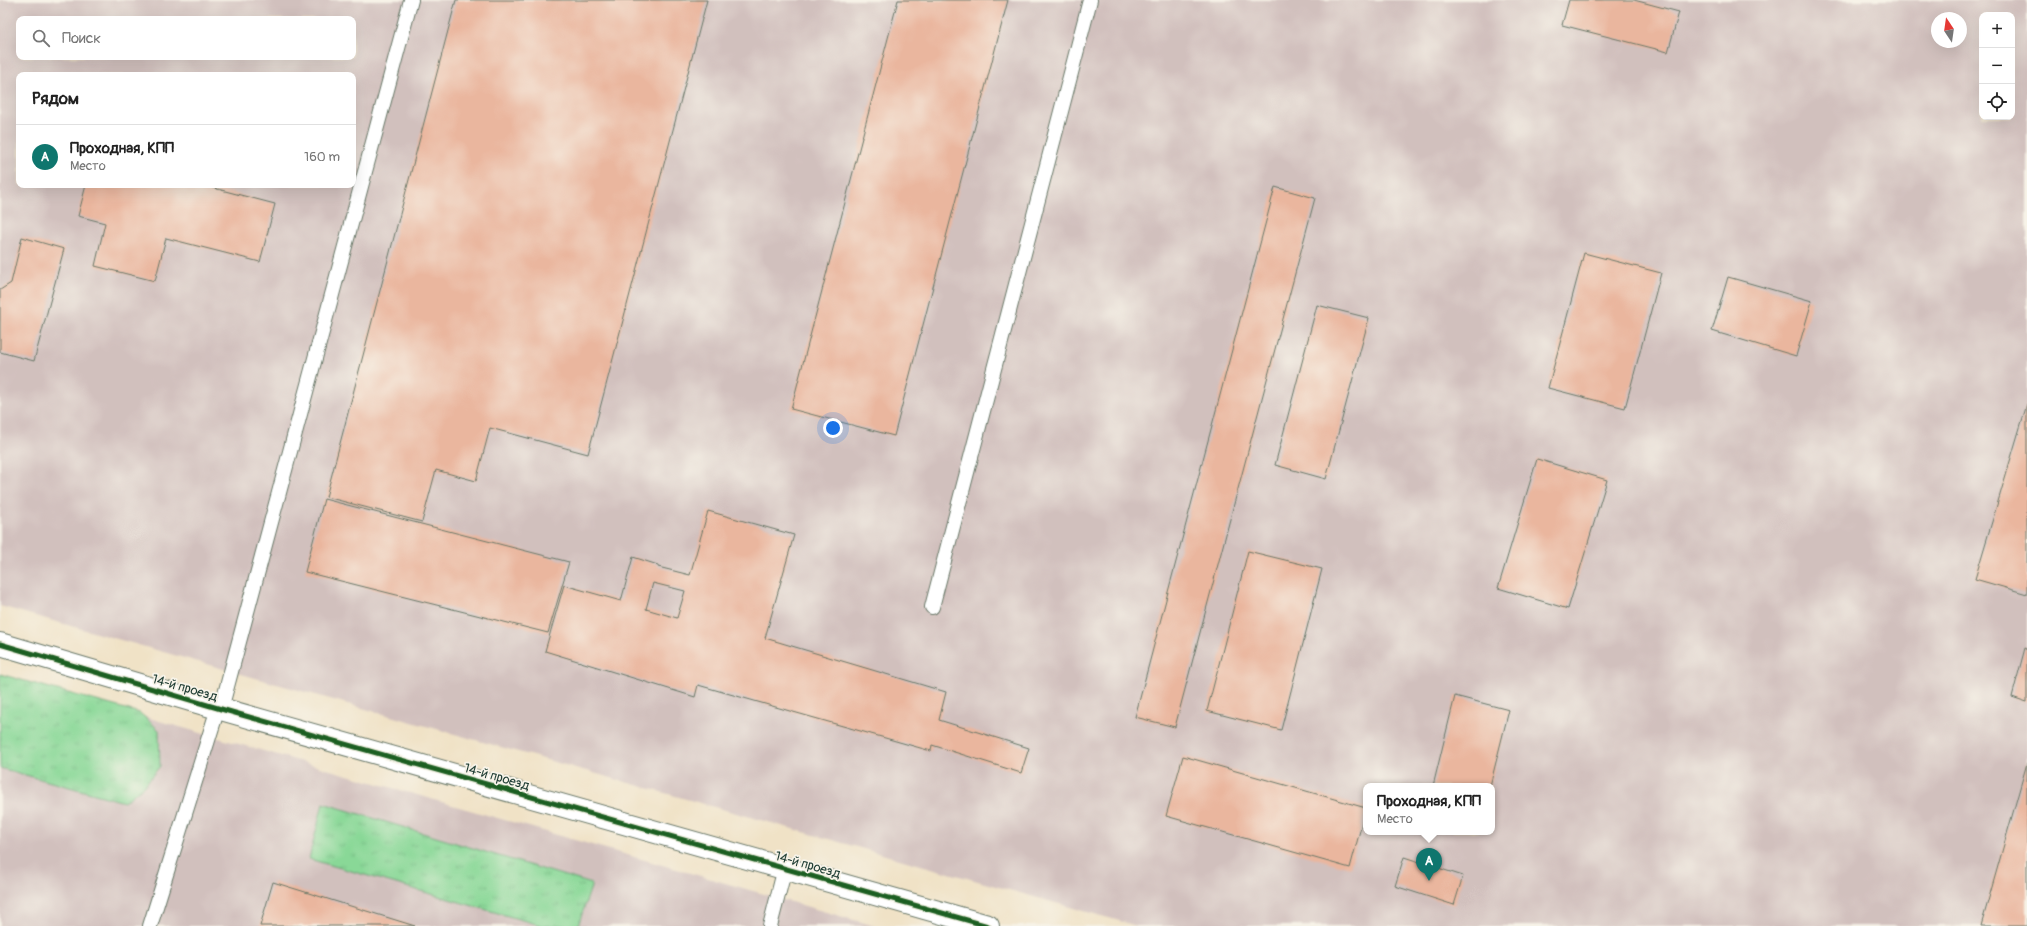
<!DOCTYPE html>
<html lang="ru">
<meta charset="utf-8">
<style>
body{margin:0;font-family:Pangolin,sans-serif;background:#f2f2f2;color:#222}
.controls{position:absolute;right:12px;top:12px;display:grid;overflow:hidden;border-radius:8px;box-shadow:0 4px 16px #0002}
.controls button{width:36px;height:36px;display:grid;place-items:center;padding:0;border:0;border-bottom:1px solid #e0e0e0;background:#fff;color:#222;font:20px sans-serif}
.compass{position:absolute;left:1931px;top:12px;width:36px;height:36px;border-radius:50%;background:#fff;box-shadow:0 4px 16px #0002;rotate:347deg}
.you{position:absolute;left:833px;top:428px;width:14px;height:14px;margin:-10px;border:3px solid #fff;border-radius:50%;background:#1a73e8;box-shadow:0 0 0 6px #1a73e833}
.badge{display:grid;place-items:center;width:26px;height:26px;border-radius:50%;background:#0f766e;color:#fff;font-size:13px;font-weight:700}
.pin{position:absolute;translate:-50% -33px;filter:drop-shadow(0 1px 2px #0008)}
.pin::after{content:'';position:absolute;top:21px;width:14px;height:12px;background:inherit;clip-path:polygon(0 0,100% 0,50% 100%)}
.popup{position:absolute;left:1363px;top:783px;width:132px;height:52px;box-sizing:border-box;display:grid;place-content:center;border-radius:8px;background:#fff;filter:drop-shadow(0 1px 3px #0005);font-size:13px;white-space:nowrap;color:#767676}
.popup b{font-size:15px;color:#222}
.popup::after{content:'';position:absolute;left:50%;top:100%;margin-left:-8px;border:8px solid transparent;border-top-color:#fff}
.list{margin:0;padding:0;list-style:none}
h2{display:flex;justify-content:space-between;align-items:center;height:52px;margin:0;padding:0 16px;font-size:17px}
h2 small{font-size:13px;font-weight:400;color:#767676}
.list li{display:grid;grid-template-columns:26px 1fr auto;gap:12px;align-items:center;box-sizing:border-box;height:64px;padding:0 16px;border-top:1px solid #e0e0e0}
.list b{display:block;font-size:15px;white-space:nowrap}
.list p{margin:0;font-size:13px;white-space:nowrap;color:#767676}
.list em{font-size:13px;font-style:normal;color:#767676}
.icon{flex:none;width:22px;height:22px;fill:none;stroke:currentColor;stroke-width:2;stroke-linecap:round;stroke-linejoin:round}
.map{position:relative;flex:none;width:2027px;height:926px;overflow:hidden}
.search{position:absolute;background:#fff;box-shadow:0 4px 16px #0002;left:16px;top:16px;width:340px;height:44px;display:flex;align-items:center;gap:10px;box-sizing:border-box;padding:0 14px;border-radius:8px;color:#767676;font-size:15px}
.panel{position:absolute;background:#fff;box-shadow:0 4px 16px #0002;left:16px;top:72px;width:340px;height:116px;border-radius:8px}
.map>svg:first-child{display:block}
.industrial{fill:#d1c0bd;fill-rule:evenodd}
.grass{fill:url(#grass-tufts);stroke:#548a66}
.building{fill:#eab69e;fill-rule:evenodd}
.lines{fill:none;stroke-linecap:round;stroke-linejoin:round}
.service-casing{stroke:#687767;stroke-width:16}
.minor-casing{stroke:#687767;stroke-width:24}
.service{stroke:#fff;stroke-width:14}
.minor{stroke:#fff;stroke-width:22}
.cycleway-casing{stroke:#f7f3e8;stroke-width:8}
.cycleway{stroke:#1b5e20;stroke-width:5}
.labels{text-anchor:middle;stroke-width:3.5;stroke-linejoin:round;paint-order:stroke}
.street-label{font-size:13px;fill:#1f3d34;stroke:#f7f3e8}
</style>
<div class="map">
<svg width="2027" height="926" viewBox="0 0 2027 926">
<defs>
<pattern id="grass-tufts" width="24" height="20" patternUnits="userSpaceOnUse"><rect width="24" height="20" fill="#89d897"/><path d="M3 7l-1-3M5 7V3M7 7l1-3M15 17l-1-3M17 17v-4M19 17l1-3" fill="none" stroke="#76ba83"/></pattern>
</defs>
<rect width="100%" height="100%" fill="#f7f3e8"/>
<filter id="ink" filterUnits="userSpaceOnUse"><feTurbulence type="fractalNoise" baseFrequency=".025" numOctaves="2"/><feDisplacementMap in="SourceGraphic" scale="8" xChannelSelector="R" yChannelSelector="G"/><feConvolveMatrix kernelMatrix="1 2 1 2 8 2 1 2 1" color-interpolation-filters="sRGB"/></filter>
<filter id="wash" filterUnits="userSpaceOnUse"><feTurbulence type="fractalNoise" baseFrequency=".012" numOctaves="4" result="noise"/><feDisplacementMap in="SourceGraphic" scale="16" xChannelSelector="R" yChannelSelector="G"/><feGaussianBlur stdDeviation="0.9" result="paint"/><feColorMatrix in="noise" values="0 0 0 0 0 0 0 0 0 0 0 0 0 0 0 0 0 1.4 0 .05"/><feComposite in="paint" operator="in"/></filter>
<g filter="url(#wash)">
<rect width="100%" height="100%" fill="#f0e2c6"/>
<g class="industrial">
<path d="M 0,0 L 2027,0 L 2027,926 L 1137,926 L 0,606 ZM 1982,15 L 2012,15 L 2012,117 L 1982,117 ZM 1937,18 L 1961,18 L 1961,42 L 1937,42 ZM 19,19 L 353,19 L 353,57 L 19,57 ZM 19,75 L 353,75 L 353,185 L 19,185 ZM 1366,786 L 1492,786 L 1492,832 L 1366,832 Z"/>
<polygon points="0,674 173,725 875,926 0,926"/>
</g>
<g class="grass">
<polygon points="0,674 140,713 159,730 160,766 144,786 124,802 0,768"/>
<polygon points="323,803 592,884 578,926 543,926 309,859"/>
</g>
<g id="blocks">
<g class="building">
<polygon points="456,0 707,0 588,454 490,428 476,481 436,470 422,522 326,497"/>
<polygon points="898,0 1008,0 894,436 791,409"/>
<polygon points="1569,0 1634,0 1679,12 1668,52 1562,25"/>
<polygon points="86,185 202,185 275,204 260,262 166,238 155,281 95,266 105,223 78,216"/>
<polygon points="1275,187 1315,198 1175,727 1135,717"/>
<polygon points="22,237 64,249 34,361 0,352 0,290 11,283"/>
<polygon points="1584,253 1661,273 1625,408 1548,388"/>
<polygon points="1728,277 1812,301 1796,356 1712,331"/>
<polygon points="1317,305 1369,318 1326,479 1275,465"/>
<polygon points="2027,404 2027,594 1975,579"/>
<polygon points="1537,459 1607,480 1568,609 1498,588"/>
<polygon points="324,499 569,562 548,633 305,572"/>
<path d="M 708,511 L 794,535 L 765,638 L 946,692 L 939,720 L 1029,748 L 1021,773 L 932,745 L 931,751 L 698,685 L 695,697 L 545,651 L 564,585 L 621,601 L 633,557 L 658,565 L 658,567 L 690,575 ZM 653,583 L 685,591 L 677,618 L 646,609 Z"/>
<polygon points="1248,551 1322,569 1281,730 1207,711"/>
<polygon points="2025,648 2027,649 2027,702 2012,697"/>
<polygon points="1455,696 1509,710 1490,786 1433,786"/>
<polygon points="1183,756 1366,808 1350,868 1166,816"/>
<polygon points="2027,763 2027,926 1981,926"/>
<polygon points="1404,857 1463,876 1454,905 1395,886"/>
<polygon points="273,882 415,926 260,926"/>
</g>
</g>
</g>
<g filter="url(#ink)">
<use href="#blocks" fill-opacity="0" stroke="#687767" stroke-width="1"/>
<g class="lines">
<defs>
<g id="service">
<polyline points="932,607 1090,0"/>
<polyline points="221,709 411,0"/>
<polyline points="150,926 218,708"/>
<polyline points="770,926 785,868"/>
</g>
<polyline id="minor" points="0,644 221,709 988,926"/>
</defs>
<use href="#service" class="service-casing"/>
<use href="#minor" class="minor-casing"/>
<use href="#service" class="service"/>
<use href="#minor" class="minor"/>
<defs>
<polyline id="cycleway" points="0,644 221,709 988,926"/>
</defs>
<use href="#cycleway" class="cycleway-casing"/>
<use href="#cycleway" class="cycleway"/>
</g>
</g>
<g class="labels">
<g class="street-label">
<text transform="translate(185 687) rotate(16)" y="5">14-й проезд</text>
<text transform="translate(497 776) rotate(16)" y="5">14-й проезд</text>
<text transform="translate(808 864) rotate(16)" y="5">14-й проезд</text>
</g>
</g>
</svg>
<div class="controls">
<button>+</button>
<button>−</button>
<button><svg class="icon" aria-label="locate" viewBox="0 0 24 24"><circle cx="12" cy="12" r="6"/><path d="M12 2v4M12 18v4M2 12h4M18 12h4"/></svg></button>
</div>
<svg class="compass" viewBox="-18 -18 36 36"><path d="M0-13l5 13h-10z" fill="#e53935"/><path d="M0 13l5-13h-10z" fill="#767676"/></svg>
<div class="you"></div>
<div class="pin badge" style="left:1429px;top:881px">A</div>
<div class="popup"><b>Проходная, КПП</b>Место</div>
<div class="search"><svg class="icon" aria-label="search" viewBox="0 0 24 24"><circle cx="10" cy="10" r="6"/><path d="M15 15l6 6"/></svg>Поиск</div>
<section class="panel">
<h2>Рядом<small></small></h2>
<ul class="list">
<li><span class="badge">A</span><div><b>Проходная, КПП</b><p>Место</p></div><em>160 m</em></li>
</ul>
</section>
</div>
